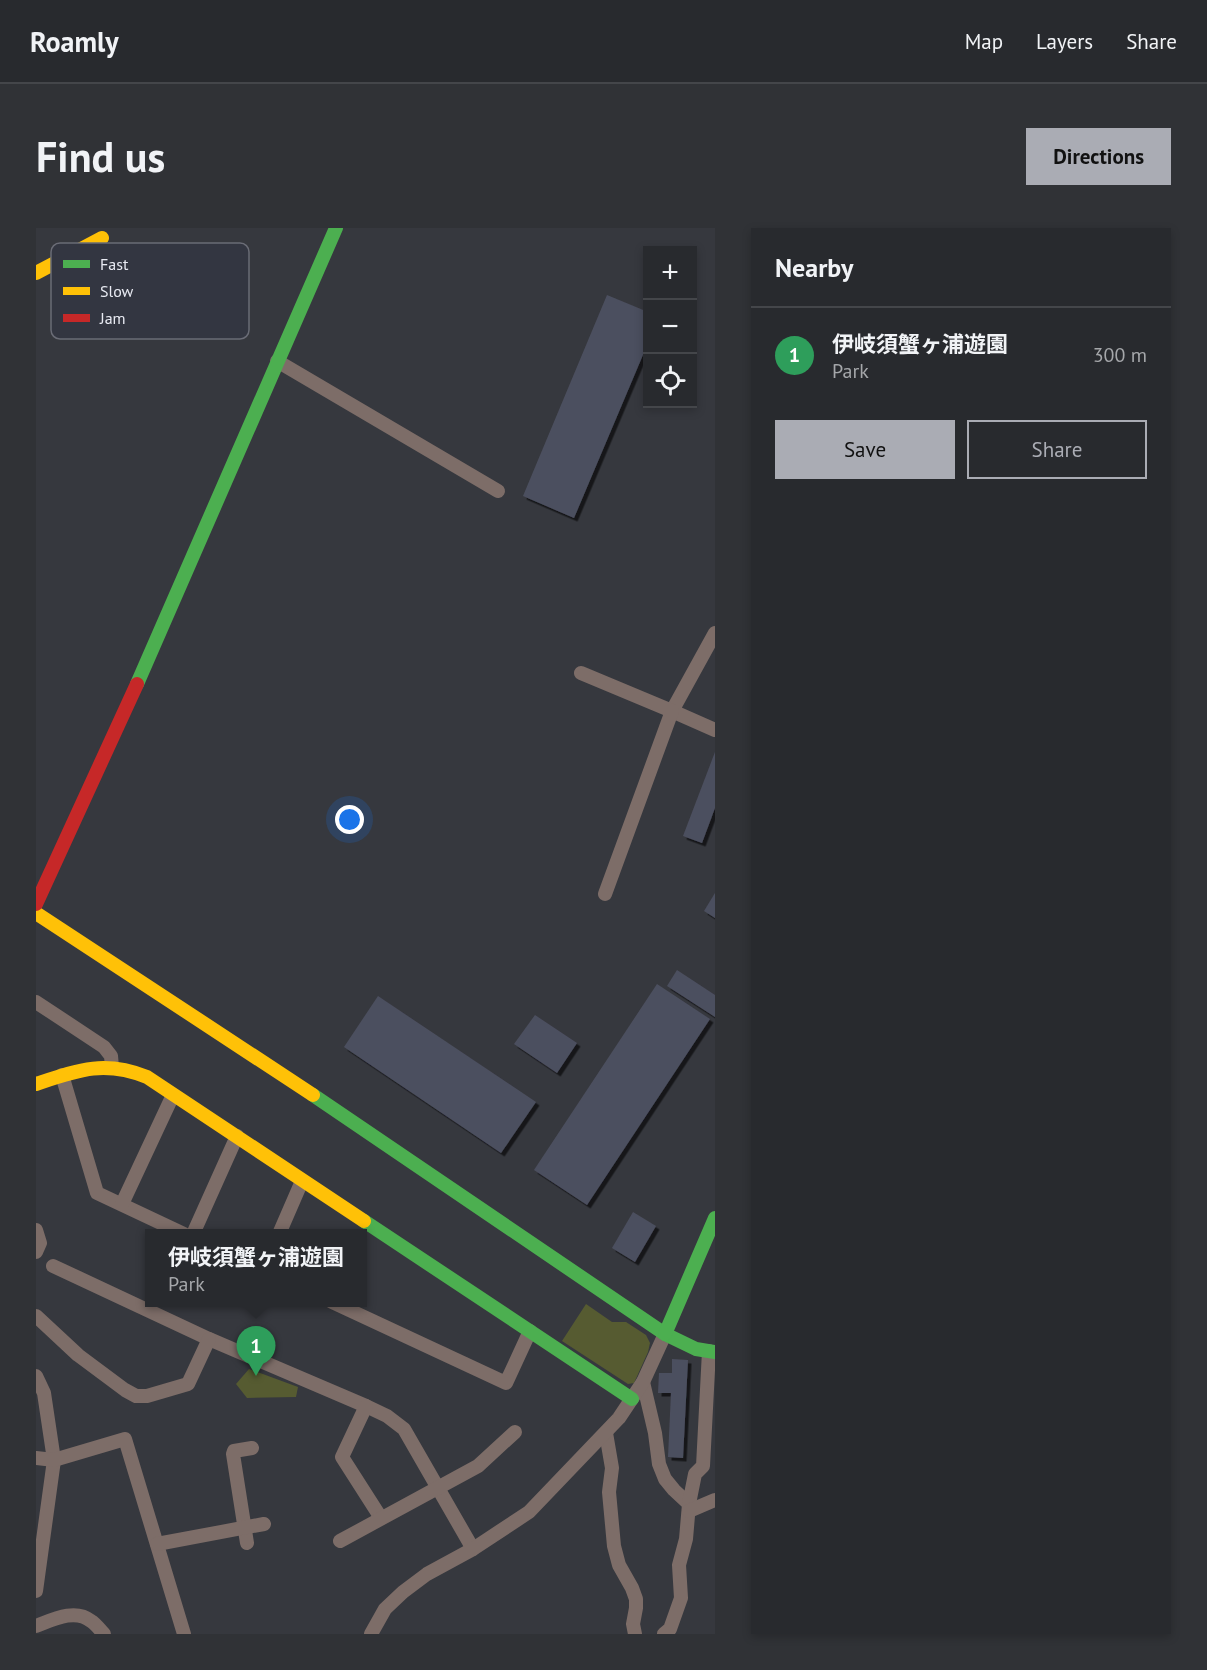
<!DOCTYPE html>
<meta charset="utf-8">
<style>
body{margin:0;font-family:"PT Sans","Noto Sans JP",sans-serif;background:#303236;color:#f1f3f6}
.controls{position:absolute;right:18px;top:18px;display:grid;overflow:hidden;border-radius:0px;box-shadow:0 3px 9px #0003}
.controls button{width:54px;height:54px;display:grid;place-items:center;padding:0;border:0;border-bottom:2px solid #44464a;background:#282a2e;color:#f1f3f6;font:30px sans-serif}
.you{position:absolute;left:314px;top:592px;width:21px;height:21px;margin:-15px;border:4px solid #fff;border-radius:50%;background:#1a73e8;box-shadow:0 0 0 9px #1a73e833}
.badge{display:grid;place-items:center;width:39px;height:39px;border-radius:50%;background:#aaacb4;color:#fff;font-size:20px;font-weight:700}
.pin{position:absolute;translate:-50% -50px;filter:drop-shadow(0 2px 3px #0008)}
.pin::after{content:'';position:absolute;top:32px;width:21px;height:18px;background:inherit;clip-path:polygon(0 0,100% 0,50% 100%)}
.popup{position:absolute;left:109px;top:1001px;width:222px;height:78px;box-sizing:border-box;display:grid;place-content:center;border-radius:0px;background:#282a2e;filter:drop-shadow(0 2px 4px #0005);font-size:20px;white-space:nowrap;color:#a5a7aa}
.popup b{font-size:22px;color:#f1f3f6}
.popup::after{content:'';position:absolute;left:50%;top:100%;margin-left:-12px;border:12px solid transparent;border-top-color:#282a2e}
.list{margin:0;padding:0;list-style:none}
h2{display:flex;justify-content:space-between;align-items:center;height:78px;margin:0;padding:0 24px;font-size:26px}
h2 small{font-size:20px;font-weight:400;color:#a5a7aa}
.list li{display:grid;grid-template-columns:39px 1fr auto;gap:18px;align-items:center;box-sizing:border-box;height:96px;padding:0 24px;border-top:2px solid #44464a}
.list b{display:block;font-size:22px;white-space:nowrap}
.list p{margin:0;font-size:20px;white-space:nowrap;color:#a5a7aa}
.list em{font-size:20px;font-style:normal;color:#a5a7aa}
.actions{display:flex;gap:12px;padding:18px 24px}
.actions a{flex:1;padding:14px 0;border:2px solid #aaacb4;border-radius:0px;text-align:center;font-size:21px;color:#aaacb4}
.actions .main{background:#aaacb4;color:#111}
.icon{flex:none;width:33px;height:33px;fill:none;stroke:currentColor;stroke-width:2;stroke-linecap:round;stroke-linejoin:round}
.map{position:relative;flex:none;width:679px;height:1406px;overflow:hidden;border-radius:0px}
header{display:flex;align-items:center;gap:36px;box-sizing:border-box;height:84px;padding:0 30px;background:#282a2e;border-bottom:2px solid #44464a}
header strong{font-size:28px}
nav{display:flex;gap:33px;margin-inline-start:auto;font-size:21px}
.intro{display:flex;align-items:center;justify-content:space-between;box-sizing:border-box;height:144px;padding:0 36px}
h1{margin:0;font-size:42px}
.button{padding:15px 27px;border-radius:0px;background:#aaacb4;color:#111;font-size:21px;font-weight:700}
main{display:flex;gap:36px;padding:0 36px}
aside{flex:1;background:#282a2e;border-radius:0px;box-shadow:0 3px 9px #0003}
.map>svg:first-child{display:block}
.green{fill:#565b31}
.building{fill:#4c4f5f;filter:url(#shadow)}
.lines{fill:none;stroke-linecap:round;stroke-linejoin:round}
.street{stroke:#7d6d68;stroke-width:14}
.fast{stroke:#4caf50;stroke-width:14}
.slow{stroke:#ffc107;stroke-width:14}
.jam{stroke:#c62828;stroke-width:14}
.key{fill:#333641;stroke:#6a6c76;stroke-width:1.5}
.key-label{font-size:16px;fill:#e9ebf3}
</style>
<header>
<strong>Roamly</strong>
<nav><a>Map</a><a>Layers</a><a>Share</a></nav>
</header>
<div class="intro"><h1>Find us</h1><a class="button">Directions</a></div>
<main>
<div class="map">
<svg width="679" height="1406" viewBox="0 0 679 1406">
<defs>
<filter id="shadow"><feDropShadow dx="3.5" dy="3.5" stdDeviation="0" flood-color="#0009"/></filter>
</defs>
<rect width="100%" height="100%" fill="#36383e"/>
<g class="green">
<polygon points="550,1076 576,1094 590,1094 610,1107 614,1115 612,1124 598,1155 592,1156 526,1113"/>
<polygon points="213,1141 262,1159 260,1169 211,1170 200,1156"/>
</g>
<g class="building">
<polygon points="571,67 612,84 612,115 538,290 487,268"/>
<polygon points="679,524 679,580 666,615 647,608"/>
<polygon points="679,665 679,690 668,683"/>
<polygon points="641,742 679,767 679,789 631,758"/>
<polygon points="621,756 674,791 551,977 498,942"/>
<polygon points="342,768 500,874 465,925 308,819"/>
<polygon points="499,787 541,815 521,845 478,816"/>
<polygon points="597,984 620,998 599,1034 576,1020"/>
<polygon points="636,1131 652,1132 647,1230 632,1229 635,1165 622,1165 623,1145 636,1145"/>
</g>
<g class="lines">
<g class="street">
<polyline points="241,133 462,263"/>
<polyline points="679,405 636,483 679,502"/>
<polyline points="545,445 636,483 569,666"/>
<polyline points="0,774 68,819 75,828 76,839"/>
<polyline points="26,847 61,965 148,1006"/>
<polyline points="86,976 137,867"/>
<polyline points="0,1002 4,1015 0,1024"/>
<polyline points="157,1006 201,908"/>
<polyline points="243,1006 266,953"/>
<polyline points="17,1038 173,1111 330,1178 351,1188 368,1201 437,1321"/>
<polyline points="296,1074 470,1155 494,1103"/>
<polyline points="0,1088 42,1127 89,1162 100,1168 111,1168 152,1156 173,1111"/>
<polyline points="0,1148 8,1165 18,1232 0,1363"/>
<polyline points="607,1154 619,1205 623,1236 629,1251 638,1262 653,1276 650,1311 643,1337 645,1370 634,1401 628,1406"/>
<polyline points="330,1178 306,1229 345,1290"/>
<polyline points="570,1205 576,1240 573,1264 578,1318 583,1337 596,1360 600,1371 600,1380 597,1396 599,1406"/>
<polyline points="0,1230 18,1232 89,1211 148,1406"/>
<polyline points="653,1276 659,1246 667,1238 673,1123"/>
<polyline points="653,1283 679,1272"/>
<polyline points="304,1313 442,1238 479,1204"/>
<polyline points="211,1315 197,1226 198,1223 216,1220"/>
<polyline points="121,1316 228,1296"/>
<path d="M 0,1398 C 16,1392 39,1380 55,1393 C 60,1396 64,1402 68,1406"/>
<polyline points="335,1406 349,1381 367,1364 391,1346 437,1321 493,1284 583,1190 607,1154 629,1106"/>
</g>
<g class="fast">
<polyline points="101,456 300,0"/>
<polyline points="277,867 629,1106 660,1121 679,1124"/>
<polyline points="328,993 596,1171"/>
<polyline points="629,1106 679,990"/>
</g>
<g class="slow">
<polyline points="0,45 66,10"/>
<polyline points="0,685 277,867"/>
<path d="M 0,856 C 42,842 68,832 111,849 L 328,993"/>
</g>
<polyline class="jam" points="0,676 101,456"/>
</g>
<rect x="15" y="15" width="198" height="96" rx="9" class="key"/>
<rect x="27" y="32" width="27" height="8" fill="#4caf50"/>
<rect x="27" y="59" width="27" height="8" fill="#ffc107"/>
<rect x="27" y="86" width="27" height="8" fill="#c62828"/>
<g class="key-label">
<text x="64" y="42">Fast</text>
<text x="64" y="69">Slow</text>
<text x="64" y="96">Jam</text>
</g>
</svg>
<div class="controls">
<button>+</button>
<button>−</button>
<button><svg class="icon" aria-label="locate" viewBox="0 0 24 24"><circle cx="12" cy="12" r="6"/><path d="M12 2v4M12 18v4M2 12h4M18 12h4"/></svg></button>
</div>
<div class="you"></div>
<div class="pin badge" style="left:220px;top:1148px;background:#2e9e5b">1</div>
<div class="popup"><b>伊岐須蟹ヶ浦遊園</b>Park</div>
</div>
<aside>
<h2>Nearby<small></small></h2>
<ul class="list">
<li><span class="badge" style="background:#2e9e5b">1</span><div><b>伊岐須蟹ヶ浦遊園</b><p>Park</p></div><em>300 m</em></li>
</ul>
<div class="actions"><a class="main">Save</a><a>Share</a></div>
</aside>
</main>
